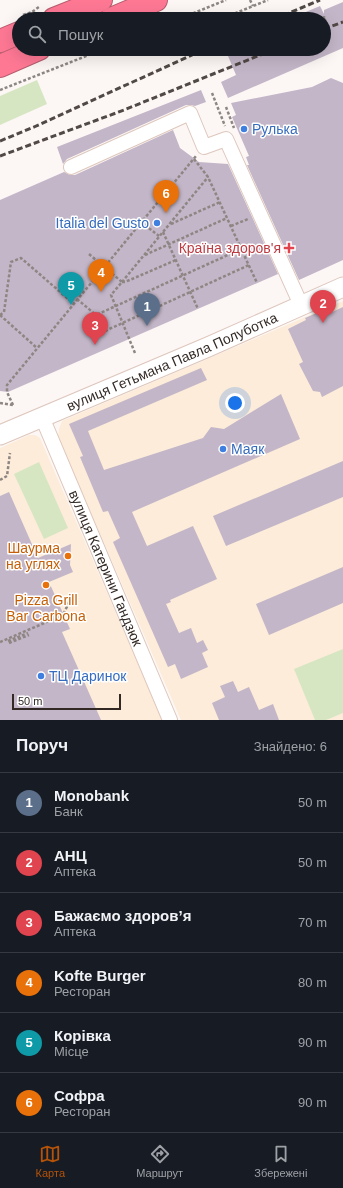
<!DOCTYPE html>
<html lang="uk">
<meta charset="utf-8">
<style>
body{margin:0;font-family:Arial,sans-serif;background:#242831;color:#f1f3f6}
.scale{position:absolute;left:12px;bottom:10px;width:109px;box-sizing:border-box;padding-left:4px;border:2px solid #322925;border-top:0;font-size:11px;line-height:14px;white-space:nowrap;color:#322925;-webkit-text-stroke:3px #fff;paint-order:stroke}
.you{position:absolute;left:235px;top:403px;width:14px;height:14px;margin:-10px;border:3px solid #fff;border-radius:50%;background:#1a73e8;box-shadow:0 0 0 6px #1a73e833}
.badge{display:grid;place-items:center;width:26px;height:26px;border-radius:50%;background:#b45309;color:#fff;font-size:13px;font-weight:700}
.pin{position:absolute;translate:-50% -33px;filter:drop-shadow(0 1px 2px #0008)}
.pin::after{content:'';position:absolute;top:21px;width:14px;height:12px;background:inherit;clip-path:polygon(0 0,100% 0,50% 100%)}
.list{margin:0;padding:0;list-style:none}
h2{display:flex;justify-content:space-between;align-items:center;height:52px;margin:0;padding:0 16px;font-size:17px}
h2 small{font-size:13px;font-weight:400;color:#9ea1a6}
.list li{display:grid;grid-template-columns:26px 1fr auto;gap:12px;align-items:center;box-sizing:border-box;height:60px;padding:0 16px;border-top:1px solid #363941}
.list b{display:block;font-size:15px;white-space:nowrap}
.list p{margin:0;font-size:13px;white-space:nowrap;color:#9ea1a6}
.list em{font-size:13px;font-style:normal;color:#9ea1a6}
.icon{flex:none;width:22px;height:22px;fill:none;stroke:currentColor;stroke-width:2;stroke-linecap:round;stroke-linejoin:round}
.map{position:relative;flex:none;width:343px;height:720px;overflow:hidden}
.search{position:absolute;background:#171b24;box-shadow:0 4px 16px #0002;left:12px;right:12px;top:12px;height:44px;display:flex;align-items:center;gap:10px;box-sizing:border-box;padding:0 14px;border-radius:22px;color:#9ea1a6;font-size:15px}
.sheet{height:412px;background:#171b24}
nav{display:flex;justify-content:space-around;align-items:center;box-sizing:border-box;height:56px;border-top:1px solid #363941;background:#171b24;font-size:11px;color:#9ea1a6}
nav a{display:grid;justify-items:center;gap:2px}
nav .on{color:#b45309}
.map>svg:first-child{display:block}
.commercial{fill:#fcecd9}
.grass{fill:#d7e6c2}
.building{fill:#c3b6c8}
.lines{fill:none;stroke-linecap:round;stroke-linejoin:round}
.street-casing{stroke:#dec7bd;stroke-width:16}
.secondary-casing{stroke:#dec7bd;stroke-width:21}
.highway-casing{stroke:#b75c6d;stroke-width:24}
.path{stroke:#8e8683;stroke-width:2.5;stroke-dasharray:3 2;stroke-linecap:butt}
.street{stroke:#fff;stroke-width:14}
.secondary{stroke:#fff;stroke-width:19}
.highway{stroke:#fe7894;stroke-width:22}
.rail{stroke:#514945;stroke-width:3;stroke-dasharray:6 3;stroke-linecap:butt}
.shop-dot{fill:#3f7fe0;stroke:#fff;stroke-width:1.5}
.health-dot{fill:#e0444e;stroke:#fff;stroke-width:1.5}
.food-dot{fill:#e8710a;stroke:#fff;stroke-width:1.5}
.labels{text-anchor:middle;stroke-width:3;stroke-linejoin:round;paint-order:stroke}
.shop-label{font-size:14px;fill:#366cbe;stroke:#fff;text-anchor:start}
.health-label{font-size:14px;fill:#be3a42;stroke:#fff;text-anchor:end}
.street-label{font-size:14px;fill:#322925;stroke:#fff}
.food-label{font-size:14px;fill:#c56008;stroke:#fff;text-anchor:end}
</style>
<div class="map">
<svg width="343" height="720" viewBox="0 0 343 720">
<rect width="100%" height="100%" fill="#fcf7f5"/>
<g class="commercial">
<polygon points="343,301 343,720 181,720 58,437 59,429 62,421"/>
<polygon points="29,435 35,435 40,438 162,720 0,720 0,448"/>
</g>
<g class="grass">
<polygon points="37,80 47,104 0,125 0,96"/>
<polygon points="39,462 68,528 44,539 14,474"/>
<polygon points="343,649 343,713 326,720 315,720 294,669"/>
</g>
<g class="building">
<polygon points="343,2 343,48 228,98 221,82 236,75 225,49 324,49 324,19 289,19 320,6 324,14 324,10"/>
<polygon points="331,78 343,83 343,260 299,280 247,165 249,165 246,157 249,156 232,117 236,115 231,103 312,87"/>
<polygon points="201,90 206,102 195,106 191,105 186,105 67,159 63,164 57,147"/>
<polygon points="173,130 180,148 199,162 228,164 278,274 8,392 0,391 0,200 64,172 70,175 75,175"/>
<polygon points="343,307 343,386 322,397 320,392 313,391 299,364 303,362 288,329 306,320 305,318 326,309 328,314"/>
<polygon points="201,368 207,380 88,431 104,470 203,438 211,427 224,429 281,394 300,439 132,512 147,546 193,526 217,579 170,600 171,602 166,604 179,633 191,628 197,643 203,640 208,650 202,653 208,667 181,679 175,664 168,667 113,542 120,538 108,511 103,512 80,457 83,456 69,424"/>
<polygon points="343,461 343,497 226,546 213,516"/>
<polygon points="9,492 38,558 71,544 70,565 73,572 49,582 70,629 62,632 101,720 0,720 0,496"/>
<polygon points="343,567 343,603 269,635 256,604"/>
<polygon points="233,681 238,692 249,687 259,710 273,704 279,720 219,720 212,703 225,697 220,686"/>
</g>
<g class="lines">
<defs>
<g id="street">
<polyline points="71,167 190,113 204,147 226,139 301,305"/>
<path id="s1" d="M 42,417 L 170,720"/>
</g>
<g id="secondary">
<path id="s2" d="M 0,435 L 208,347 L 343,287"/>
</g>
<g id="highway">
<polyline points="54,19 101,0"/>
<polyline points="111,19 156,0"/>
<polyline points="0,41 19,33"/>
<polyline points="0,66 39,49"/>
</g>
</defs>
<use href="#street" class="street-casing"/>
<use href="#secondary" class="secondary-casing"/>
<use href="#highway" class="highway-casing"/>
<g class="path">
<polyline points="250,0 253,6"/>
<polyline points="23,15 32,12 40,6"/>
<polyline points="179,19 226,0"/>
<polyline points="221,19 268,0"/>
<polyline points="324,19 324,15"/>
<polyline points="324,19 327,22"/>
<polyline points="0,90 104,49"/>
<polyline points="212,93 225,126"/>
<polyline points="226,107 234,128"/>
<polyline points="194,159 208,177 257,283"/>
<polyline points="141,222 159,236"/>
<polyline points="171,224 220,202"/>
<polyline points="231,226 248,219"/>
<polyline points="163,232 198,309"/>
<polyline points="241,249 96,315 87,325 92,337 249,265"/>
<polyline points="89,254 122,282 111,295 135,353"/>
<polyline points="145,255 227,218"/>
<polyline points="122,282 208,177"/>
<polyline points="122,282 125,282 176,260"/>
<polyline points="77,299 96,315"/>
<polyline points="0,315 4,312 11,262 21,258 74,304"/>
<polyline points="0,315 37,348"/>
<polyline points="0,403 13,405"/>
<polyline points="13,405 7,392 7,385 196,156"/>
<polyline points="0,480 7,476 10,453"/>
<polyline points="8,641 28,633"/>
<polyline points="0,642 63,615 70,600"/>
<polyline points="9,643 29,635"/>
</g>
<use href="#street" class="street"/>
<use href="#secondary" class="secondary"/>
<use href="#highway" class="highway"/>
<g class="rail">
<polyline points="275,19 320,0"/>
<polyline points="324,29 343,22"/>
<polyline points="0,141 34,127 205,49"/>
<polyline points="0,156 124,110 275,49"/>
</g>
</g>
<g class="shop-dot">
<circle cx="244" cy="129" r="4"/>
<circle cx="157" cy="223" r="4"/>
<circle cx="223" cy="449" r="4"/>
<circle cx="41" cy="676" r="4"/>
</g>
<path class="health-dot" d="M287 242h4v4h4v4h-4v4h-4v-4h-4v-4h4z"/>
<g class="food-dot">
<circle cx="68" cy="556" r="4"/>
<circle cx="46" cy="585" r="4"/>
</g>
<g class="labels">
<g class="shop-label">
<text x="252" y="134">Рулька</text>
<text x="149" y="228" text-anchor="end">Italia del Gusto</text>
<text x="231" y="454">Маяк</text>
<text x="49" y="681">ТЦ Даринок</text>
</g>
<g class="health-label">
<text x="281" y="253">Країна здоров'я</text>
</g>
<g class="street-label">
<text dy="5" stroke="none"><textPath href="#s2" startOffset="187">вулиця Гетьмана Павла Полуботка</textPath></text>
<text dy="5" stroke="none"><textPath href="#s1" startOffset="164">вулиця Катерини Гандзюк</textPath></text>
</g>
<g class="food-label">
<text x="60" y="553">Шаурма<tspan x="60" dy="16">на углях</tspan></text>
<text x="46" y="605" text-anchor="middle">Pizza Grill<tspan x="46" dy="16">Bar Carbona</tspan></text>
</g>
</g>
</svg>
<div class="scale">50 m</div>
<div class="you"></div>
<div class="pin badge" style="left:147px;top:326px;background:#5c6f8a">1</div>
<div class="pin badge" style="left:323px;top:323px;background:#e0444e">2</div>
<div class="pin badge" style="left:95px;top:345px;background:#e0444e">3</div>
<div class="pin badge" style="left:101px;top:292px;background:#e8710a">4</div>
<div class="pin badge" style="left:71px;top:305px;background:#0f9aa8">5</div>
<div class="pin badge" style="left:166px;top:213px;background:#e8710a">6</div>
<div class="search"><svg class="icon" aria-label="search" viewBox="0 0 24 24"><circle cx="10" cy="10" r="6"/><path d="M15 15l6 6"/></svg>Пошук</div>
</div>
<section class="sheet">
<h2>Поруч<small>Знайдено: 6</small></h2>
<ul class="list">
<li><span class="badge" style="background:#5c6f8a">1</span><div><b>Monobank</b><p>Банк</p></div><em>50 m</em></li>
<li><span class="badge" style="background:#e0444e">2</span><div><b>АНЦ</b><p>Аптека</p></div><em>50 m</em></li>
<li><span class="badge" style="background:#e0444e">3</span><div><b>Бажаємо здоровʼя</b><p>Аптека</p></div><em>70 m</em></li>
<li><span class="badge" style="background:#e8710a">4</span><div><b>Kofte Burger</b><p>Ресторан</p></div><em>80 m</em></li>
<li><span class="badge" style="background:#0f9aa8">5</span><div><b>Корівка</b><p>Місце</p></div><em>90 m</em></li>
<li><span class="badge" style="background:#e8710a">6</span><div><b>Софра</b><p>Ресторан</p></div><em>90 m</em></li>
</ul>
</section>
<nav>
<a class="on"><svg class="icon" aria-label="map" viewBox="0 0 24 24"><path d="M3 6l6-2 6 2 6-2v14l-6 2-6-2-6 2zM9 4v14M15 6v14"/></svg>Карта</a>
<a><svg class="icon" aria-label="directions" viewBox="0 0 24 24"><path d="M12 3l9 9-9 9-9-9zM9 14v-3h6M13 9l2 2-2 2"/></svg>Маршрут</a>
<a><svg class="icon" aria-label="saved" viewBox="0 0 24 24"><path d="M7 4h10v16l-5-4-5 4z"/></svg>Збережені</a>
</nav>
